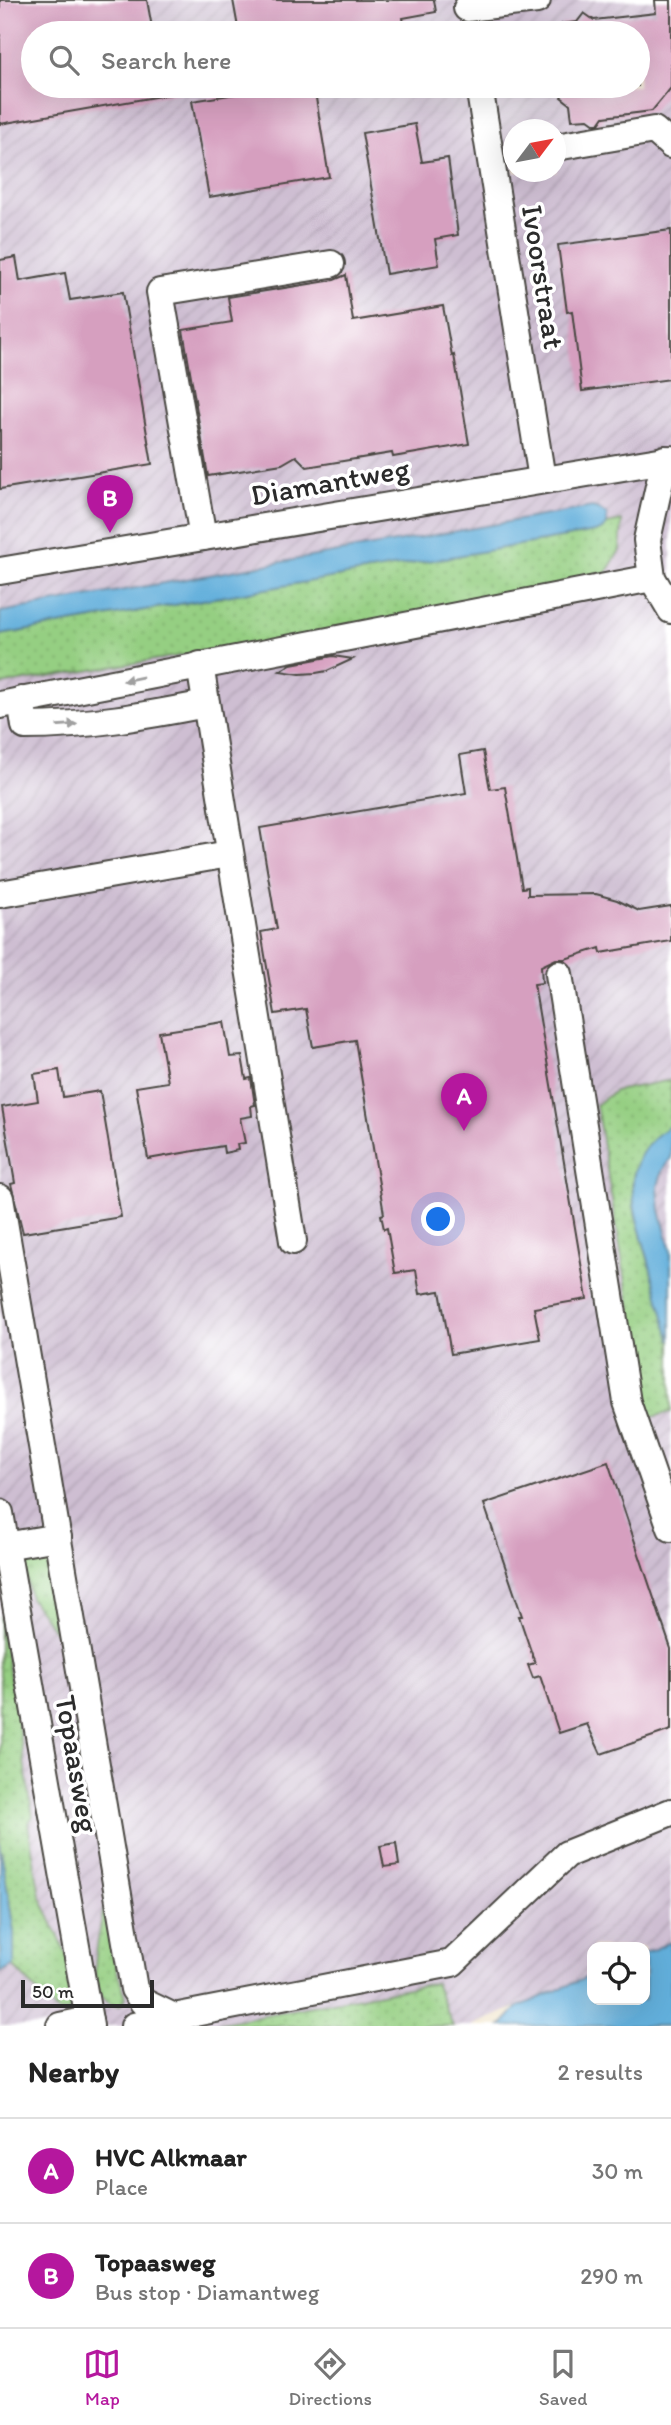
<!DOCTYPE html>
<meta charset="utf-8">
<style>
body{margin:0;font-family:Itim,sans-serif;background:#f2f2f2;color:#222}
.controls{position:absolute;right:21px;bottom:21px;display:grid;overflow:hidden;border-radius:14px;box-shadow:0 7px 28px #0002}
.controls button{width:63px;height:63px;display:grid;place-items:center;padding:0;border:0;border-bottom:2px solid #e0e0e0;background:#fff;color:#222;font:35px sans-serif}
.compass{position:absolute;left:503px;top:119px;width:63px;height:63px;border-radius:50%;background:#fff;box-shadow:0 7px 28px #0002;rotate:58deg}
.scale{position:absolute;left:21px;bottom:18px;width:133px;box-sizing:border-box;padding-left:7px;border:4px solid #2b2b2b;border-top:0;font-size:19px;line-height:24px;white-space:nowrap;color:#2b2b2b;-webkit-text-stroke:5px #fff;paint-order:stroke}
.you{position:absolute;left:439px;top:1220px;width:24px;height:24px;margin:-18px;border:5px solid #fff;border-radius:50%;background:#1a73e8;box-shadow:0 0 0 10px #1a73e833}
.badge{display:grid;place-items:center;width:46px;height:46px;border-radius:50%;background:#b5179e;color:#fff;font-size:23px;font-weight:700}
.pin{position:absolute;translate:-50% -58px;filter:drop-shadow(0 2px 4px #0008)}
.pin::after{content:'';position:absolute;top:37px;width:24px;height:21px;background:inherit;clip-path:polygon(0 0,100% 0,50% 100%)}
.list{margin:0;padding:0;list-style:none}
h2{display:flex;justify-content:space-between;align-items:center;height:91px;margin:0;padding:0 28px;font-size:30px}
h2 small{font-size:23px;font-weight:400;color:#767676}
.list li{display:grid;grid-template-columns:46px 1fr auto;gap:21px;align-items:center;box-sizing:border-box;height:105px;padding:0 28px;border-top:2px solid #e0e0e0}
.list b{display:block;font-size:26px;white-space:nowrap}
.list p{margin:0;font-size:23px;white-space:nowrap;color:#767676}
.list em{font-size:23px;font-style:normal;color:#767676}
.icon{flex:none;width:38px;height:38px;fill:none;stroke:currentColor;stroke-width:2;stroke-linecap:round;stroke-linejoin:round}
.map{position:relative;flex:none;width:671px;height:2026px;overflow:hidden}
.search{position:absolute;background:#fff;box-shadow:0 7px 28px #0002;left:21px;right:21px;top:21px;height:77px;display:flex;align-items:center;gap:18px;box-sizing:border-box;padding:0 24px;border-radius:38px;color:#767676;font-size:26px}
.sheet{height:301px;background:#fff}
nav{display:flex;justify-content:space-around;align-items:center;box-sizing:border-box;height:98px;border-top:2px solid #e0e0e0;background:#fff;font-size:19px;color:#767676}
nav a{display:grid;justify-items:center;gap:4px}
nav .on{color:#b5179e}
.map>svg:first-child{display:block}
.industrial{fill:url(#industrial-furrows);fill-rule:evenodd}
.grass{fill:url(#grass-dots);stroke:#607d56;stroke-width:2}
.water{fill:#62afdb;stroke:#466d83;stroke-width:2}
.building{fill:#d69fbf}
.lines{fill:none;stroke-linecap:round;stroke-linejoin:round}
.minor-casing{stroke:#494742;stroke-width:30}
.minor{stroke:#fff;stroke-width:26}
.oneway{fill:#a0a0a0}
.labels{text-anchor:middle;stroke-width:7;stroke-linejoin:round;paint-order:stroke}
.street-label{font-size:30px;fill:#2b2b2b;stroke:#fff}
</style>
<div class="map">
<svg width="671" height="2026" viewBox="0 0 671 2026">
<defs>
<pattern id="industrial-furrows" width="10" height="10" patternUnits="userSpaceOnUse" patternTransform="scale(1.75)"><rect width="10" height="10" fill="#cebed2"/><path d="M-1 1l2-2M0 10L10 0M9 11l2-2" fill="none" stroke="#b1a3b4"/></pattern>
<pattern id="grass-dots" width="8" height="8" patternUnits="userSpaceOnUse" patternTransform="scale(1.75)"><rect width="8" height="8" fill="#95cf82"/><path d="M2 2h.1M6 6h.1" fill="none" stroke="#81b270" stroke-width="1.8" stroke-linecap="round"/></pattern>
</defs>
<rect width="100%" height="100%" fill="#fff"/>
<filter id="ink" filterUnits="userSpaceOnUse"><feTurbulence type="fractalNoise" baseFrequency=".0143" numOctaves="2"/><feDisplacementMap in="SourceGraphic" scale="14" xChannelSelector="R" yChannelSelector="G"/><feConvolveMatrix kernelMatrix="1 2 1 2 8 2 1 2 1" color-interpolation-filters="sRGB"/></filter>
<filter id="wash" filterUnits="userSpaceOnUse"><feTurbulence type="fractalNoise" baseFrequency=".00686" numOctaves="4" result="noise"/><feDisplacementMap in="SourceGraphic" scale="28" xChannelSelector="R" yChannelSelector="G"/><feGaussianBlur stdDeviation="1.57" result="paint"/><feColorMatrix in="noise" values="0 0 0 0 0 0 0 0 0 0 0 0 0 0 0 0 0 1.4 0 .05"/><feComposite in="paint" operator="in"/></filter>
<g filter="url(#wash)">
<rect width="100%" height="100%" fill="#f0e3c6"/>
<path class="industrial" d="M 0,0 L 671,0 L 671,1942 L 645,1953 L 645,1947 L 592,1947 L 592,1976 L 471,2026 L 0,2026 ZM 33,33 L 638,33 L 638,86 L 33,86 ZM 514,130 L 556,130 L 556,172 L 514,172 Z"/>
<g class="grass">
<polygon points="622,521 620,550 606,573 581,587 240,649 197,653 0,685 0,635 595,532 603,529 607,524"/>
<polygon points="671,1080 671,1125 652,1140 644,1149 634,1172 632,1185 635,1213 671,1341 671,1412 649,1418 596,1105 615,1091"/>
<polygon points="43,1552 47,1558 60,1638 30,1598 24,1561 29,1553"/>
<polygon points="0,1616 33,1816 28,1824 40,1895 74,1971 76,2005 67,2012 58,2013 13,1966 14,1932 0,1843"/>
<path d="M 104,1907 L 117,1971 L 126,1997 L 120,2006 C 79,2004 100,1933 104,1907 Z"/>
<polygon points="435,1983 453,2026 206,2026"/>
</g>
<g class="water">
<polygon points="592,507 599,509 607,515 607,524 603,529 595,532 0,635 0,612"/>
<path d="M 671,1125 L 671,1158 L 662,1171 L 658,1187 L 660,1210 L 671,1251 L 671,1341 C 663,1314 655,1286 648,1258 C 633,1206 615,1160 671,1125 Z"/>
<polygon points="0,1843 14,1932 14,1965 0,1973"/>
<polygon points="671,1942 671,2026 501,2026 518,2007 592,1975 592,2000 645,2000 645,1953"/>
</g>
<g id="blocks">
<g class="building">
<polygon points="0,0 147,0 153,33 33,33 33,86 178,86 178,93 0,124"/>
<polygon points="233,0 434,0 436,12 403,18 406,33 239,33"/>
<polygon points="655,0 671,0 671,88 652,111 604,117 599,124 595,124 588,119 572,120 570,104 561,97 569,86 638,86 638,33 562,33 562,24 577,22 584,13 594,20 656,13"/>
<polygon points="248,86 314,86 329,177 209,197 192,101 249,92"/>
<polygon points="415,124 422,162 448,158 458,235 435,239 439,265 386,274 362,133"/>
<polygon points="671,230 671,379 582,391 572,311 567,312 558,245"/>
<polygon points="16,257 20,281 65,273 70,300 123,292 152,464 0,489 0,260"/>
<polygon points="346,275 353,321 443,306 452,356 454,355 469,444 393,457 392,453 307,467 296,456 282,464 208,476 183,330 232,322 228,297 334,280"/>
<polygon points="333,656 353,659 327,671 316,673 300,674 280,671 291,664"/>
<polygon points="483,751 490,789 505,787 522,888 528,887 528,895 596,894 617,900 639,911 671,906 671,941 601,953 600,948 565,959 556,959 541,966 542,983 534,984 587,1299 534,1308 540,1339 451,1354 440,1291 420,1294 416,1270 395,1273 387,1228 384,1229 381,1215 384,1214 355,1040 313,1047 306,1009 275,1014 261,932 277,929 260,828 466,793 460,755"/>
<polygon points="224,1022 230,1057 242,1056 246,1079 251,1078 255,1105 251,1106 252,1116 240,1118 245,1143 237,1144 238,1150 224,1153 223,1146 148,1159 136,1087 168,1082 159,1032"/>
<polygon points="59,1070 63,1097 100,1091 121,1217 23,1233 11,1184 15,1183 2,1107 38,1101 34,1074"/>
<polygon points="608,1462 671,1649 671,1730 601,1754 587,1724 559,1733 540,1676 533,1678 528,1665 535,1663 519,1616 522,1616 484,1504"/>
<polygon points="396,1843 399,1865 384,1867 380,1846"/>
</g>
</g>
</g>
<g filter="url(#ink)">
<use href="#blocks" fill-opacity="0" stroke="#494742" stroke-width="2"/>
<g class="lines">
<defs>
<g id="minor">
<polyline points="467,8 537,0"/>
<polyline points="479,86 542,479"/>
<polyline points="556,147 654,130 671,145"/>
<polyline points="665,459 647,540 652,578 671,610"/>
<polyline points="203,537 160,292 331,264"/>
<polyline points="0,571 671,459"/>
<polyline points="200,665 293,1241"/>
<path d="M 21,700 L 25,726 C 89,726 144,716 206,704"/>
<polyline points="0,705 652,578"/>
<polyline points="0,894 229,854"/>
<polyline points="559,974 627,1402 671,1528"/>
<polyline points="0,1198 134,1989 143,2002 174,2017 452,1963 567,1854 671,1812"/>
<polyline points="0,1513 90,2026"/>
<polyline points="5,1546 58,1537"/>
<polyline points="60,2026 89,2020"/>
<polyline points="134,2026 174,2017"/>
</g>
</defs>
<use href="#minor" class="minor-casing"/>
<use href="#minor" class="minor"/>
</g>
<defs><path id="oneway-solid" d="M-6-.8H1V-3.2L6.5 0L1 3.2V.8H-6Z" transform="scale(1.75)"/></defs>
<g class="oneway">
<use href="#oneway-solid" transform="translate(133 679) rotate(169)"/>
<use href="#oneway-solid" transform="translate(67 725) rotate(-4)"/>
</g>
</g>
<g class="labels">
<g class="street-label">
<text transform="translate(543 277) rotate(81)" y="10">Ivoorstraat</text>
<text transform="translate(330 482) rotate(-10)" y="10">Diamantweg</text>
<text transform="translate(77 1764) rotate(80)" y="10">Topaasweg</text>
</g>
</g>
</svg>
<div class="controls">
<button><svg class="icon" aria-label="locate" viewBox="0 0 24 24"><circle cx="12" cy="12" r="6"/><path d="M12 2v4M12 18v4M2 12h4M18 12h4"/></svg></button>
</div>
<svg class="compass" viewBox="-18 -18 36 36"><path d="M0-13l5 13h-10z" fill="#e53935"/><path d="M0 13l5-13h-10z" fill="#767676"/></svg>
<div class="scale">50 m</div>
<div class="you"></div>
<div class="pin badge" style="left:464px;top:1131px">A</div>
<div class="pin badge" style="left:110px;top:533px">B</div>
<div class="search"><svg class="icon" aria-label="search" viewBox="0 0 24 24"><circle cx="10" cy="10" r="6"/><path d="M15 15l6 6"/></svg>Search here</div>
</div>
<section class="sheet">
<h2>Nearby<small>2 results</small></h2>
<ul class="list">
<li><span class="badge">A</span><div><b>HVC Alkmaar</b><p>Place</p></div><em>30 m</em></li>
<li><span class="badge">B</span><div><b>Topaasweg</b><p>Bus stop · Diamantweg</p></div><em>290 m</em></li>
</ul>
</section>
<nav>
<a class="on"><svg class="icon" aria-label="map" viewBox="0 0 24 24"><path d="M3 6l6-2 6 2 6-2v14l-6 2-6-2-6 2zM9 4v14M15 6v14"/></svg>Map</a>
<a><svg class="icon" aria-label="directions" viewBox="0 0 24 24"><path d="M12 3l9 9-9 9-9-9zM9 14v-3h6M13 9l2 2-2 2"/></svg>Directions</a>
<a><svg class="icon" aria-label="saved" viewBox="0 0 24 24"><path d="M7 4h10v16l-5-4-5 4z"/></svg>Saved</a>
</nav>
